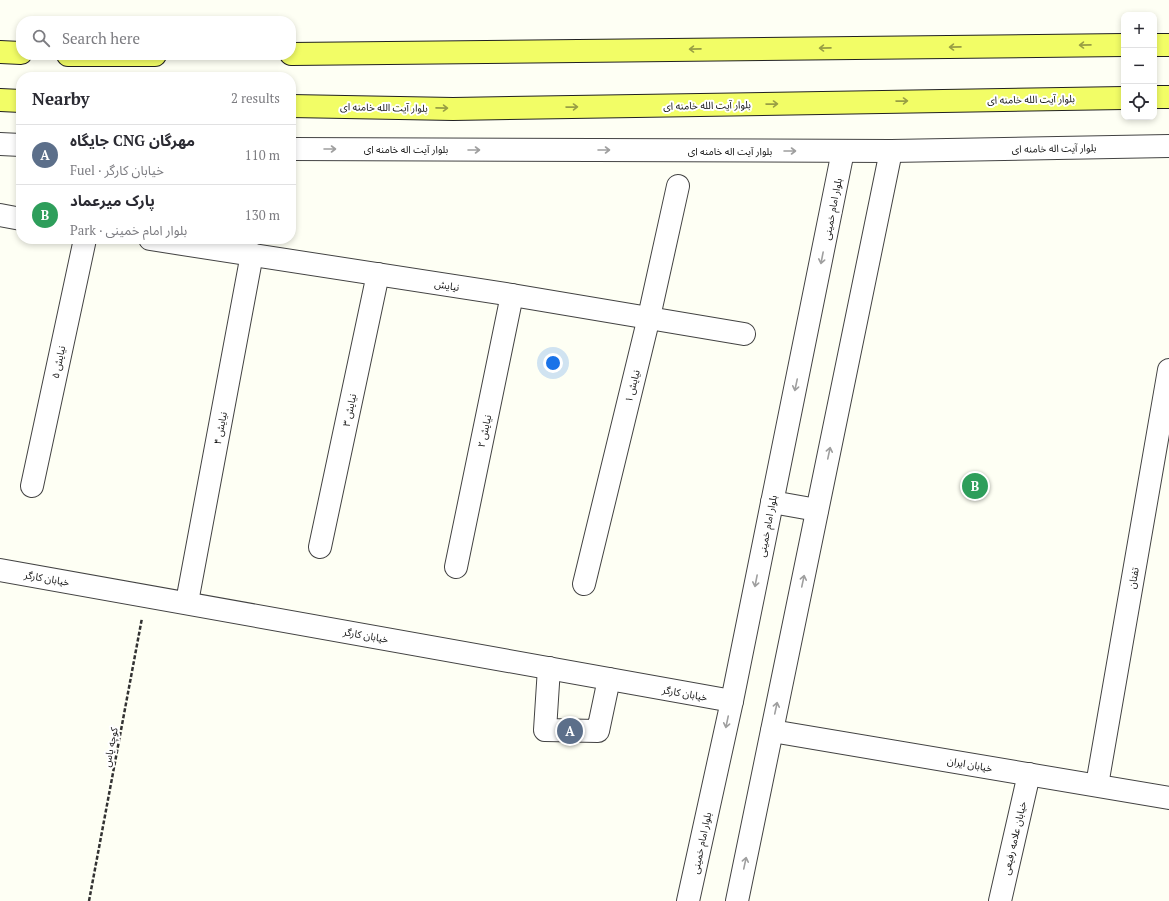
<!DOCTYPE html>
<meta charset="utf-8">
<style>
body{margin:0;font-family:"PT Serif","Noto Sans Arabic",serif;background:#f2f2f3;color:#2b2b33}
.controls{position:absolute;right:12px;top:12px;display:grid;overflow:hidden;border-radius:8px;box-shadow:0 2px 6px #0003}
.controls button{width:36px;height:36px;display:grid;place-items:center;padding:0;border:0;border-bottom:1px solid #e1e1e2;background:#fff;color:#2b2b33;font:20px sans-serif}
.you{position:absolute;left:553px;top:363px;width:14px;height:14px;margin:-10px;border:3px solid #fff;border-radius:50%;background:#1a73e8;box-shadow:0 0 0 6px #1a73e833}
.badge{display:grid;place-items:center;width:26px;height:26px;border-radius:50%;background:#d93025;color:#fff;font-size:13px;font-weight:700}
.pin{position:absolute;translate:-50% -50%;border:2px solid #fff;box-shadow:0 1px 4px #0006}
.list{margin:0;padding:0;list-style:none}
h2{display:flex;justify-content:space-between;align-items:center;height:52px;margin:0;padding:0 16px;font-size:17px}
h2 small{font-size:13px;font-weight:400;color:#7c7c81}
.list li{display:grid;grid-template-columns:26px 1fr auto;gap:12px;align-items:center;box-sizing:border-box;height:60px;padding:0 16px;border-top:1px solid #e1e1e2}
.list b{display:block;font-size:15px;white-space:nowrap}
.list p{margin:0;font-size:13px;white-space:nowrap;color:#7c7c81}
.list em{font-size:13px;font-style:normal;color:#7c7c81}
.icon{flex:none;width:22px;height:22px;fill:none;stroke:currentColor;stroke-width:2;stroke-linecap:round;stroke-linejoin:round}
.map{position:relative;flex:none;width:1169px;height:901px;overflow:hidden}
.search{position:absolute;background:#fff;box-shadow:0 2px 6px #0003;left:16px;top:16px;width:280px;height:44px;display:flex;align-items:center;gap:10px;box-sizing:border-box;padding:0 14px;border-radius:16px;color:#7c7c81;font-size:15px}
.panel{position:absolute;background:#fff;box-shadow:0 2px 6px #0003;left:16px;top:72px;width:280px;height:172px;border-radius:16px}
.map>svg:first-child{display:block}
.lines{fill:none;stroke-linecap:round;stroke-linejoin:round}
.minor-casing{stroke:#434343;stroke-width:24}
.major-casing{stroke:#212121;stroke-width:24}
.path{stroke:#323232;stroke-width:2.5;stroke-dasharray:4 2;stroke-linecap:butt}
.minor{stroke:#fff;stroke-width:22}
.major{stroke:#f2fd66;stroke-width:22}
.oneway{stroke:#989e44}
.oneway2{stroke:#9f9f9f}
.labels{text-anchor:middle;stroke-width:4;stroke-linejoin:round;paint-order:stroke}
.street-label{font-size:10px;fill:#101010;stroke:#fff}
</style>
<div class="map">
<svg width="1169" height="901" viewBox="0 0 1169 901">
<rect width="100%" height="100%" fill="#fefff4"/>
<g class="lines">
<defs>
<g id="minor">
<polyline points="0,144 21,145"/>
<polyline points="291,149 891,151 1169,146"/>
<polyline points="0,215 21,219"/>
<polyline points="150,239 512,295 744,334"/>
<polyline points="32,486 85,239"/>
<polyline points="772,502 817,510"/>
<polyline points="320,547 378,274"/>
<polyline points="456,567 512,295"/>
<polyline points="0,570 732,701"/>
<polyline points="584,584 649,317 678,186"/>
<polyline points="187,602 252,254"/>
<polyline points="549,668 545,730 598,731 609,679"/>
<polyline points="772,731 1169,798"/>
<polyline points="1097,785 1169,370"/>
<polyline points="688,901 732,701 843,151"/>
<polyline points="737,901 891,151"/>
<polyline points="1000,901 1029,774"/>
</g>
<g id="major">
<polyline points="1154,45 1169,45"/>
<polyline points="0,52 21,53"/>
<polyline points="291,54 1124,45"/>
<polyline points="68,55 155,55"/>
<polyline points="1154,97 1169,97"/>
<polyline points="0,100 21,101"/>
<polyline points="291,106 453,109 1124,98"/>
</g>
</defs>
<use href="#minor" class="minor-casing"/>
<use href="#major" class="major-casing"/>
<polyline class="path" points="89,901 142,618"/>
<use href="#minor" class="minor"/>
<use href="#major" class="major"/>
</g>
<defs><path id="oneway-shaft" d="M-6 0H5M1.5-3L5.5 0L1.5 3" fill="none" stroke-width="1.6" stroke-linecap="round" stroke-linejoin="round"/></defs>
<g class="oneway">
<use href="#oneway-shaft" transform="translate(1085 45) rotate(179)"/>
<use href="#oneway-shaft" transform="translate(955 47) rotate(179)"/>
<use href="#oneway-shaft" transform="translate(825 48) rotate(179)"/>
<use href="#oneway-shaft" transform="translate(695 49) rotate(179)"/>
<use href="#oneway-shaft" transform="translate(902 101) rotate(-1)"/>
<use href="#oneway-shaft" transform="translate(772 104) rotate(-1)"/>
<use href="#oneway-shaft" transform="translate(572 107) rotate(-1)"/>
<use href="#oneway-shaft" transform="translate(442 108) rotate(1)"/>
</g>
<g class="oneway2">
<use href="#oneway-shaft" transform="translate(330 149)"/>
<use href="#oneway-shaft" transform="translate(474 150)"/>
<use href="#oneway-shaft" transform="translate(604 150)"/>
<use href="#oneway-shaft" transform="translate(790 151)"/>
<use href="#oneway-shaft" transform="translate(822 258) rotate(101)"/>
<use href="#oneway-shaft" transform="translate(796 385) rotate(102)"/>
<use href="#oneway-shaft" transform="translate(829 453) rotate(-78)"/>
<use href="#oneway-shaft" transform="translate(756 581) rotate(101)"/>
<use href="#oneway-shaft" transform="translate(803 581) rotate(-78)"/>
<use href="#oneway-shaft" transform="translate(776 708) rotate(-78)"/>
<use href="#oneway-shaft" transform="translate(727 722) rotate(102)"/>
<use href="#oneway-shaft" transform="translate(745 863) rotate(-78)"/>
</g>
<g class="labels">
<g class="street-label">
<text transform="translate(1031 99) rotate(-1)" y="4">بلوار آیت الله خامنه ای</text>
<text transform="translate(707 105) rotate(-1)" y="4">بلوار آیت الله خامنه ای</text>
<text transform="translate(384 107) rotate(1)" y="4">بلوار آیت الله خامنه ای</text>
<text transform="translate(1054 148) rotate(-1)" y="4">بلوار آیت اله خامنه ای</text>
<text x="406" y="153">بلوار آیت اله خامنه ای</text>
<text x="730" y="155">بلوار آیت اله خامنه ای</text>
<text transform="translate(832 209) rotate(-79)" y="4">بلوار امام خمینی</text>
<text transform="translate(447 285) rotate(9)" y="4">نیایش</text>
<text transform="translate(58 362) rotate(-78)" y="4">نیایش ۵</text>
<text transform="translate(632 386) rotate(-76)" y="4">نیایش ۱</text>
<text transform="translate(349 410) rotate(-78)" y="4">نیایش ۳</text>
<text transform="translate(220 428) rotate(-79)" y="4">نیایش ۴</text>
<text transform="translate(484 431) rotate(-78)" y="4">نیایش ۲</text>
<text transform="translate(767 526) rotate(-79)" y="4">بلوار امام خمینی</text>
<text transform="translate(47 578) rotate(10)" y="4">خیابان کارگر</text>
<text transform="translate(1133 578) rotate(-80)" y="4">تفتان</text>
<text transform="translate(366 635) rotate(10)" y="4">خیابان کارگر</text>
<text transform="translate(685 693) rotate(10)" y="4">خیابان کارگر</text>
<text transform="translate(110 747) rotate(-79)" y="4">کوچه یاس</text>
<text transform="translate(970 764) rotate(10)" y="4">خیابان ایران</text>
<text transform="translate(1014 838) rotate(-77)" y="4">خیابان علامه رفیعی</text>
<text transform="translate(701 843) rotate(-78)" y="4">بلوار امام خمینی</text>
</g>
</g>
</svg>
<div class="controls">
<button>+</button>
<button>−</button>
<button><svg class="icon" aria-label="locate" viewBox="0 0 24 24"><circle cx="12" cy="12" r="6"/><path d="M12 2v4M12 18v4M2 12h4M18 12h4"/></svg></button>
</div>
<div class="you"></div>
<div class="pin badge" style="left:570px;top:731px;background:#5c6f8a">A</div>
<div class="pin badge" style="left:975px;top:486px;background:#2e9e5b">B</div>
<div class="search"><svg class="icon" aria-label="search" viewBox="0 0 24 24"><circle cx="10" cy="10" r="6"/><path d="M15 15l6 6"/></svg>Search here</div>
<section class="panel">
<h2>Nearby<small>2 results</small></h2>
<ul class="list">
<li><span class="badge" style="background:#5c6f8a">A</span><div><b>جایگاه CNG مهرگان</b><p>Fuel · خیابان کارگر</p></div><em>110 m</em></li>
<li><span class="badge" style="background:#2e9e5b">B</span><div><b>پارک میرعماد</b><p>Park · بلوار امام خمینی</p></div><em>130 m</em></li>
</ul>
</section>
</div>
